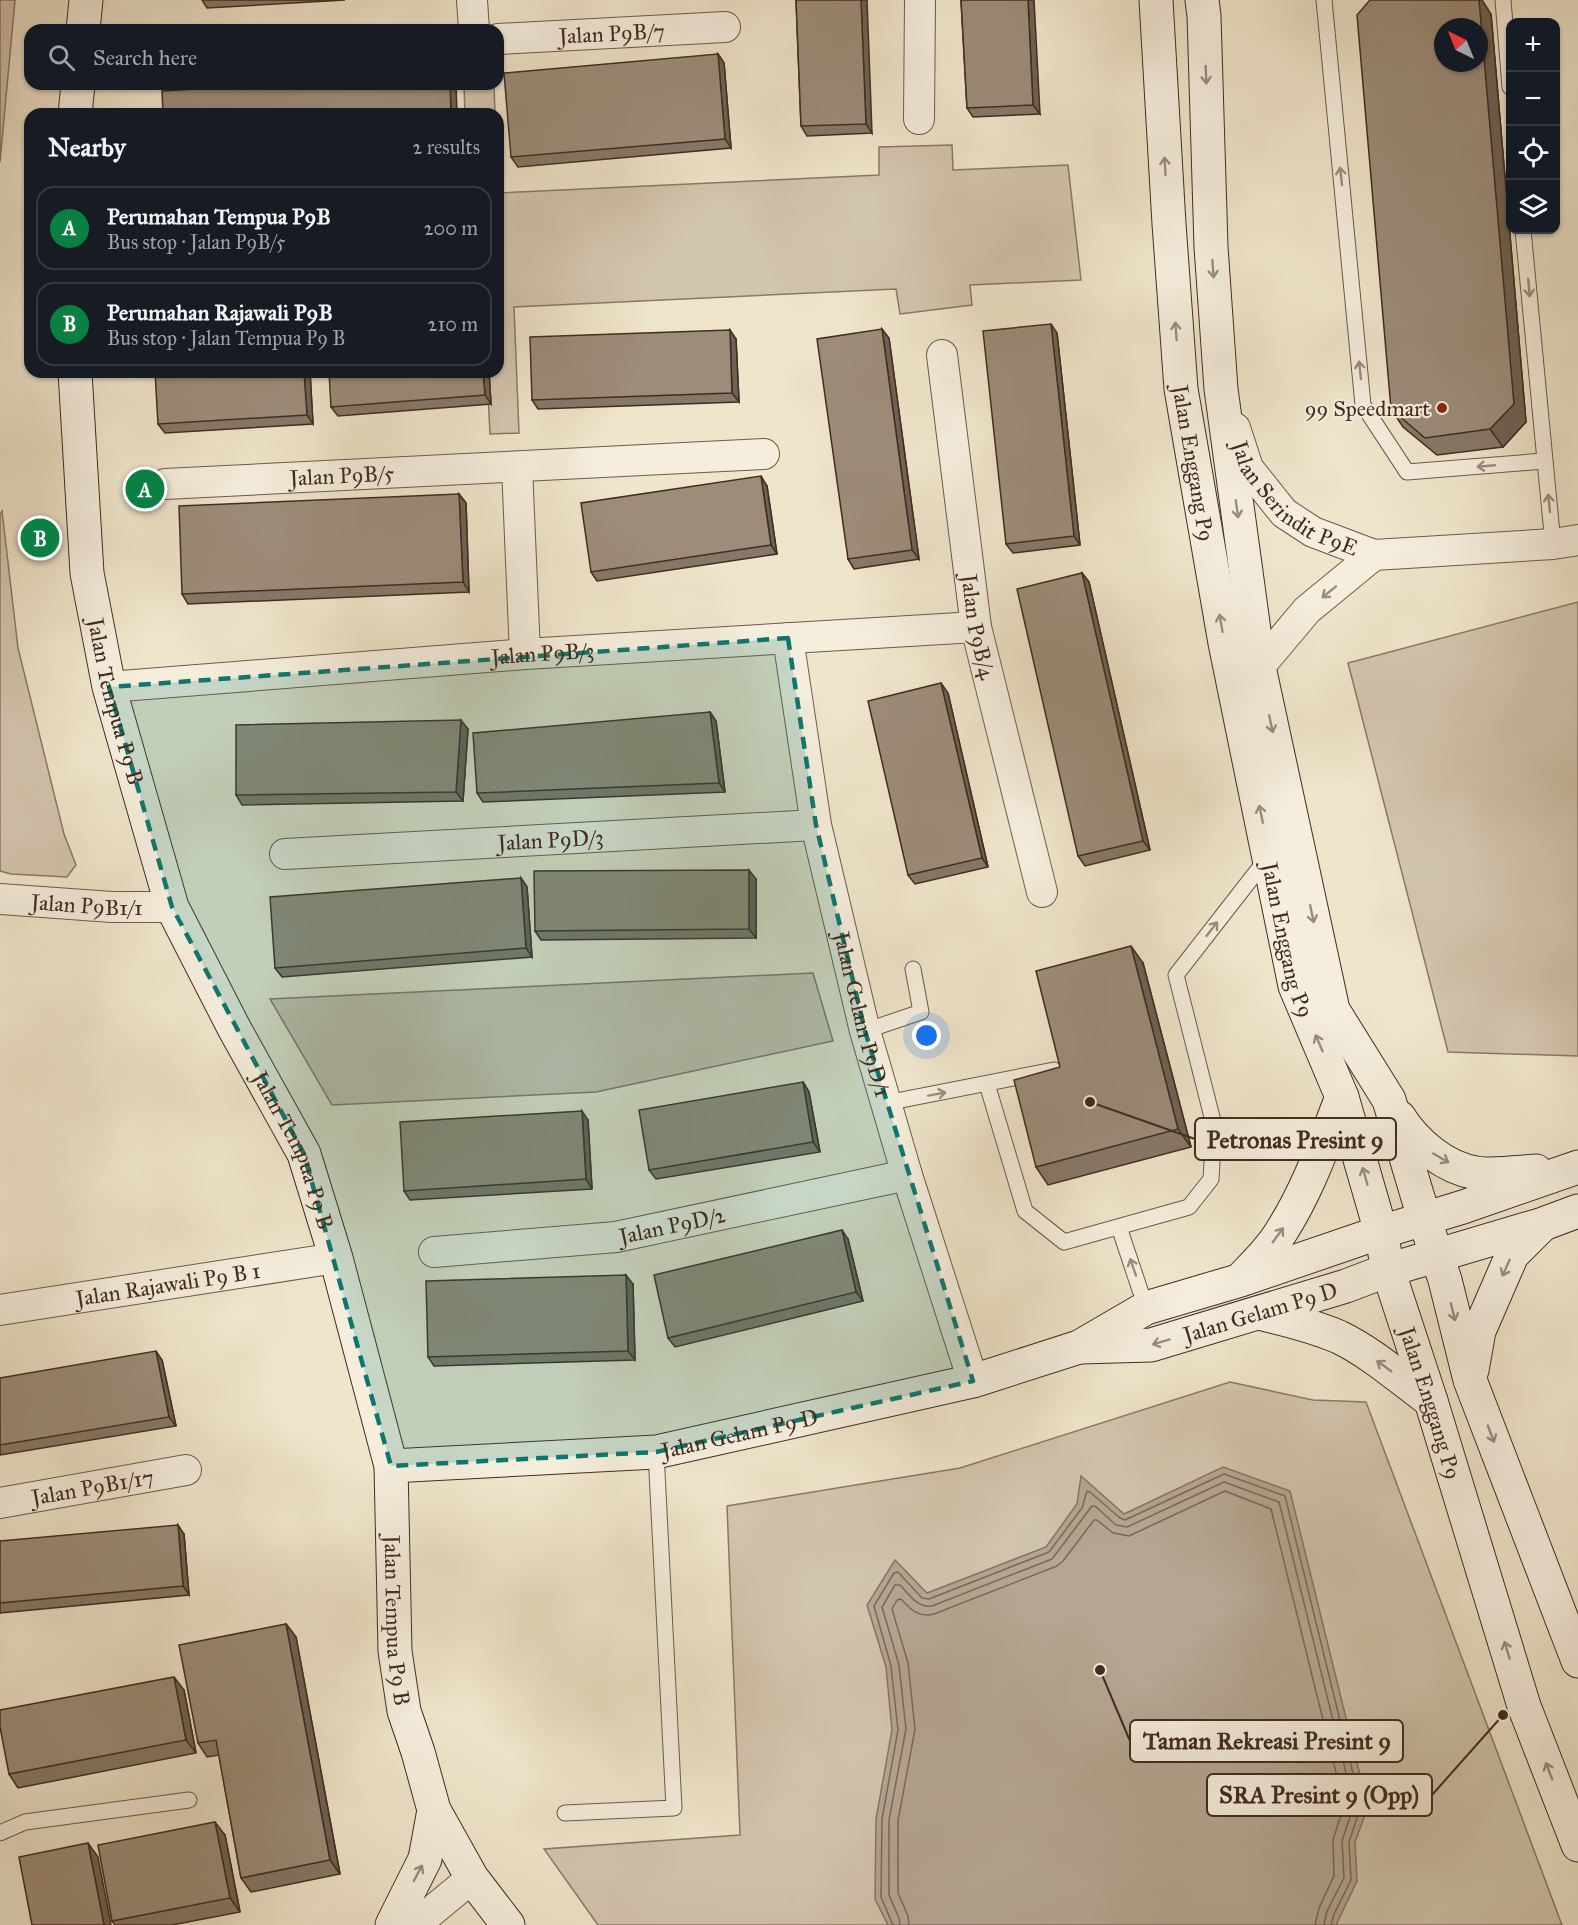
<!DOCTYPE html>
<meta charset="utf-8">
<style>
body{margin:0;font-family:"IM FELL Great Primer",serif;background:#242831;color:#f1f3f6}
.controls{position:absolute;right:18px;top:18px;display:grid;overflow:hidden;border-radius:12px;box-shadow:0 2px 4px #0004}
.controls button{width:54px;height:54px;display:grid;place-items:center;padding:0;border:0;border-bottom:2px solid #363941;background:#171b24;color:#f1f3f6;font:30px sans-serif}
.compass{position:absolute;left:1434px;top:18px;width:54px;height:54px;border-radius:50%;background:#171b24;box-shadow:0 2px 4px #0004;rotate:317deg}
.you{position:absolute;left:927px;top:1036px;width:21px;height:21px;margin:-15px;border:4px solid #fff;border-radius:50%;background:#1a73e8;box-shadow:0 0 0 9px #1a73e833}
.badge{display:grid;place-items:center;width:39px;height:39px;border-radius:50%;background:#0b8043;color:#fff;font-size:20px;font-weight:700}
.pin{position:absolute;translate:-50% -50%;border:3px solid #fff;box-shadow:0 2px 6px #0006}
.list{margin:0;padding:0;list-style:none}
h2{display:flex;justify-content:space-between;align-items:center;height:78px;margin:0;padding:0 24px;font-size:26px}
h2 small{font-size:20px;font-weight:400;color:#9ea1a6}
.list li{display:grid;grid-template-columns:39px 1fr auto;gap:18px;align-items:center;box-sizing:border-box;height:84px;margin:0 12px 12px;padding:0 12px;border:2px solid #363941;border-radius:18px}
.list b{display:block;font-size:22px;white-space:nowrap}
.list p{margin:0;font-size:20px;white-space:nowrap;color:#9ea1a6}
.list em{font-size:20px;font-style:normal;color:#9ea1a6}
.icon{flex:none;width:33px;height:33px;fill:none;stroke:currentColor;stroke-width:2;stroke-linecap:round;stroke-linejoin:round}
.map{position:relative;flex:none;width:1578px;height:1925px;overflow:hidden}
.search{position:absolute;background:#171b24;box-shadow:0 2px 4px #0004;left:24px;top:24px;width:480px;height:66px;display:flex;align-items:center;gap:15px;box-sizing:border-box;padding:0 21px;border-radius:18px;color:#9ea1a6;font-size:22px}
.panel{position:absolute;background:#171b24;box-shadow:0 2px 4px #0004;left:24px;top:108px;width:480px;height:270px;border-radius:18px}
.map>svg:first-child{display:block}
.green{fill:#d2c5ae;stroke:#8a7868;stroke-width:1.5}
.water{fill:#b4a691;stroke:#867564;stroke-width:1.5}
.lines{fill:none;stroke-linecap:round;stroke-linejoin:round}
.shore{stroke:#7b6859;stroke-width:1.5}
.lane-casing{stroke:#6d5a4c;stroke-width:17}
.street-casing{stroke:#6d5a4c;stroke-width:32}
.secondary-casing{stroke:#422b21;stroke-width:35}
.lane{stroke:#f5eedd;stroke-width:15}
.street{stroke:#f5eedd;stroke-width:30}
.secondary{stroke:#f5eedd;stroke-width:33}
.wall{fill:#867868;stroke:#422b21;stroke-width:1.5}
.shaded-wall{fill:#6d6255;stroke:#422b21;stroke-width:1.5}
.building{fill:#9c8c79;stroke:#422b21;stroke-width:1.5;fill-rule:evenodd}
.oneway{stroke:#9c8c7f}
.marked{fill:#0f766e;fill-opacity:0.2;stroke:#0f766e;stroke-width:4.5;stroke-dasharray:12 8;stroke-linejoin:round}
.poi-dot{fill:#8f2418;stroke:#f5eedd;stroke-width:2}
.labels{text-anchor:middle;stroke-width:4.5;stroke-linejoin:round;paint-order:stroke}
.street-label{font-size:22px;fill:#422b21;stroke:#f5eedd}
.poi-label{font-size:22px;fill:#422b21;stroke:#f5eedd;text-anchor:end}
.leader{fill:none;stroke:#422b21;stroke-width:2}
.callout-dot{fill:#422b21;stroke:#f5eedd;stroke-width:2}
.callout{fill:#f5eedd;stroke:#422b21;stroke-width:2}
.callout-label{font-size:24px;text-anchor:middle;font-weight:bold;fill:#422b21}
</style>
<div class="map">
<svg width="1578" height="1925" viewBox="0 0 1578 1925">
<rect width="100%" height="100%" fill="#efe5cb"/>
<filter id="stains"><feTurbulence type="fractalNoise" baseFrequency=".00333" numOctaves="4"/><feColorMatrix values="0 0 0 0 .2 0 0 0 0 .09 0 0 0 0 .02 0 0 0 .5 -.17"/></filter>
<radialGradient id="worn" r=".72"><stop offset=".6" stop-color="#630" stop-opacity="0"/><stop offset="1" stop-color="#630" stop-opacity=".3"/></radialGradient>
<g class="green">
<polygon points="0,0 15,0 0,162"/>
<polygon points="464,84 494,84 495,114 465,114"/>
<polygon points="952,145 953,170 1068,165 1081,280 970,285 972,305 900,314 896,289 514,307 519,433 490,434 487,372 498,372 498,183 499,193 879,175 879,147"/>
<polygon points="2,511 18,648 64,834 76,865 67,877 11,874 0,871 0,514"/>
<polygon points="1578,602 1578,1056 1448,1052 1348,663"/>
<polygon points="813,973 833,1041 596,1092 332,1105 270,999"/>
<polygon points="1230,1382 1313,1400 1366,1402 1562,1925 598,1925 544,1849 740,1835 727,1506 960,1468"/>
</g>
<polygon class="water" points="1223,1467 1290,1491 1368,1807 1355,1842 1357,1881 1336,1925 888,1925 875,1899 876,1819 892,1730 886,1667 867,1605 895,1560 927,1593 1046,1547 1077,1504 1081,1476 1124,1514"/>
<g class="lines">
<g class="shore">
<polyline points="893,1925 881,1897 882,1819 898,1730 891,1666 874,1606 894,1573 898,1572 922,1598 929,1599 1049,1552 1082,1508 1087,1491 1090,1492 1120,1518 1125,1520 1224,1474 1285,1496 1361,1806 1349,1842 1351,1880 1334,1914 1331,1925"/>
<path d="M 900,1925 L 899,1918 L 889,1895 L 889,1820 L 906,1729 L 899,1665 L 882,1607 L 895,1585 L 900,1585 C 909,1594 917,1608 932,1606 L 1052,1559 L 1092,1506 L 1095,1506 L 1116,1525 L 1127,1527 L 1224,1482 L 1279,1502 L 1354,1805 L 1342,1841 L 1344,1878 L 1327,1911 L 1324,1925"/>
<path d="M 909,1925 L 908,1916 L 898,1893 L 898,1821 L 915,1729 L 908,1663 L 892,1609 L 897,1600 L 901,1599 C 911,1610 919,1618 934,1614 L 1057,1566 L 1063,1561 L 1094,1520 L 1097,1520 L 1113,1533 L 1129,1536 L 1225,1491 L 1271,1509 L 1344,1805 L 1333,1840 L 1334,1876 L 1319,1908 L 1315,1925"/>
</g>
<defs>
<g id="lane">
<polyline points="1324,0 1363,405 1407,472 1544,461"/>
<polyline points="1503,0 1510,87"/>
<polyline points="1523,230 1553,544"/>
<polyline points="865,1031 921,1012 913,969"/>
<polyline points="987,1084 1025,1211 1064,1242 1189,1207 1211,1179 1214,1125 1176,975 1268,857"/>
<polyline points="886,1103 1054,1070"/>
<polyline points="1119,1227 1146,1308"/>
<polyline points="565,1813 674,1808 656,1452"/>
<polyline points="0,1833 25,1822 189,1800"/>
</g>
<g id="street">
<polyline points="472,0 474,30"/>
<path id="s1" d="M 498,39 L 725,27"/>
<polyline points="919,119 920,0"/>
<path id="s2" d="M 942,355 L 976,627 L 1042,892"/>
<path id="s3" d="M 1235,428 L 1248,468 L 1284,513 L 1313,532 L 1374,555 L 1553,544 L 1578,540"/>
<polyline points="517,467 525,654"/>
<path id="s4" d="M 165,484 L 764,454"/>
<path id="s5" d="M 788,638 L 816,825 L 865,1031 L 907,1175 L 973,1381"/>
<polyline points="1259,667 1307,610 1374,555"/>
<path id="s6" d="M 109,687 L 525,654 L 976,627"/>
<path id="s7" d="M 285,854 L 816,825"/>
<path id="s8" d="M 0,899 L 112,907 L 172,907"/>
<path id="s9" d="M 434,1252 L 616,1237 L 907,1175"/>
<path id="s10" d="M 0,1310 L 336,1258"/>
<path id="s11" d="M 0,1503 L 186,1470"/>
<polyline points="415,1925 472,1878"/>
</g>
<g id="secondary">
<path id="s12" d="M 1156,0 L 1169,224 L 1181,389 L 1225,643 L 1295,986 L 1342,1097 L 1381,1232 L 1388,1270 L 1431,1401 L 1524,1706 L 1578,1845"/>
<polyline points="1202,0 1204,16 1211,247 1221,389 1259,667 1333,1010 1389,1100 1424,1218 1445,1280 1470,1380 1578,1661"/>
<polyline points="83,30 86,0"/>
<polyline points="75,114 78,84"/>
<path id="s13" d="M 75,372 L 87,573 L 109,687 L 172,907 L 234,1028 L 304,1154 L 336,1258 L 391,1466 L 395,1651 L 404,1711 L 418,1752 L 434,1810 L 472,1878 L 508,1925"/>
<path d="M 1399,1117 C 1415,1143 1445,1168 1476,1173 C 1490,1176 1521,1172 1536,1171"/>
<path d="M 1242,1278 C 1255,1264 1271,1249 1281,1232 C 1308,1190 1324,1143 1342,1097"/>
<path d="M 1258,1313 C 1285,1319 1313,1326 1339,1337 C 1372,1353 1401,1379 1431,1401"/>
<path id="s14" d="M 1081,1347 L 1151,1345 L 1346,1286 L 1388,1270 L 1543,1224 L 1578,1211"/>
<polyline points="1472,1370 1479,1331 1512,1255 1542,1225"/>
<path id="s15" d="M 391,1466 L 656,1452 L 973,1381 L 1079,1347 L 1146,1308 L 1241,1280 L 1381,1232 L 1463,1207 L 1578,1167"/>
<polyline points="392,1925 425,1859 434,1810"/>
</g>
</defs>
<use href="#lane" class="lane-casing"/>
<use href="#street" class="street-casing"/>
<use href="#secondary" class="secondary-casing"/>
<use href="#lane" class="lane"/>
<use href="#street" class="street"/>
<use href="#secondary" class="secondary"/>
</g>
<g class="wall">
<polygon points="202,0 345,0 207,8"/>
<polygon points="796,0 872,133 807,136 801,126"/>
<polygon points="961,0 1040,114 973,117 967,108"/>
<polygon points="1491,14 1526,422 1503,447 1437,455 1403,427 1391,409"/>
<polygon points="718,54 724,63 731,148 518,167 511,157"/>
<polygon points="1057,333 1080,545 1013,553 1006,544"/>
<polygon points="889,338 919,559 854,569 848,559"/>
<polygon points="736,339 739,402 538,409 532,400"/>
<polygon points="310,372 313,424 165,433 158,424"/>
<polygon points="489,372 491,404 338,416 331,407"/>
<polygon points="767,486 777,554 597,581 591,572"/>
<polygon points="459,494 466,503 469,592 188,604 182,594"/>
<polygon points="1082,573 1089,582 1150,850 1085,866 1078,856"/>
<polygon points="948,693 988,867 915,884 908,875"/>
<polygon points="710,712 716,721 725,792 483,802 477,793"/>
<polygon points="468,729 463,801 242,805 236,795"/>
<polygon points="521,878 527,887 532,957 282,977 275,968"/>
<polygon points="756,879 756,938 541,940 535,931"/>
<polygon points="1143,963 1191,1147 1048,1185 1036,1167 1060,1067"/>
<polygon points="803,1082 809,1092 820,1152 656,1179 649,1170"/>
<polygon points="588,1120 592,1189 410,1200 404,1191"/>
<polygon points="848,1239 863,1301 675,1347 668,1338"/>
<polygon points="633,1284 635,1360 434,1366 428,1357"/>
<polygon points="162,1360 176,1426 0,1455 0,1378"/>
<polygon points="184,1534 189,1595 0,1613 0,1541"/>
<polygon points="286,1624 296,1637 340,1874 251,1892 241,1878 219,1755 207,1757 198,1743"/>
<polygon points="184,1690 196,1753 18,1788 9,1774"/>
<polygon points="225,1835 240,1912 172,1925 115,1925 112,1921"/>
</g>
<g class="shaded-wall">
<polygon points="861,0 867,0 872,133 866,124"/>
<polygon points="1028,0 1034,0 1040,114 1033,105"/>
<polygon points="1479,0 1482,0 1491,14 1526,422 1503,447 1490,429"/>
<polygon points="718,54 724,63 731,148 725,139"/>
<polygon points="450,84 456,84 457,114 451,114"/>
<polygon points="1051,324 1057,333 1080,545 1074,536"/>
<polygon points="882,329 889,338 919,559 912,550"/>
<polygon points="730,330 736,339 739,402 732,393"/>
<polygon points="304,372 310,372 313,424 307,415"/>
<polygon points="483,372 489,372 491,404 485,395"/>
<polygon points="761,476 767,486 777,554 771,545"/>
<polygon points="459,494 466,503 469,592 463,582"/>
<polygon points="1082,573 1089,582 1150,850 1143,841"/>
<polygon points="941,683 948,693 988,867 982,858"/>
<polygon points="710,712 716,721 725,792 719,783"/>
<polygon points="461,720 468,729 463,801 456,792"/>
<polygon points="749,870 756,879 756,938 749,929"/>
<polygon points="521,878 527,887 532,957 526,948"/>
<polygon points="1131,946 1143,963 1191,1147 1178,1129"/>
<polygon points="803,1082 809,1092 820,1152 813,1142"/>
<polygon points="582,1111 588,1120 592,1189 586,1179"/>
<polygon points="842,1230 848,1239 863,1301 856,1292"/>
<polygon points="626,1275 633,1284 635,1360 628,1351"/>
<polygon points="156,1351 162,1360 176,1426 169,1417"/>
<polygon points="178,1525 184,1534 189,1595 183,1586"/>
<polygon points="286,1624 296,1637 340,1874 330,1860"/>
<polygon points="174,1677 184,1690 196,1753 186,1740"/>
<polygon points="215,1822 225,1835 240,1912 230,1898"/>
<polygon points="88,1843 98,1857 111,1925 104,1925"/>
</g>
<g class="building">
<polygon points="796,0 861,0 866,124 801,126"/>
<polygon points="961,0 1028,0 1033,105 967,108"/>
<path d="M 1370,0 L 1479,0 L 1514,404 L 1490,429 L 1425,438 L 1391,409 L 1357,15 ZM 1443,27 L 1479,27 L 1479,63 L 1443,63 Z"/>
<polygon points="718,54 725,139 511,157 504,73"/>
<polygon points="282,84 450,84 451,114 163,114 162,91"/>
<polygon points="1051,324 1074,536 1006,544 983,331"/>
<polygon points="882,329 912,550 848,559 817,339"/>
<polygon points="730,330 732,393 532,400 530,337"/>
<polygon points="155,372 304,372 307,415 158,424"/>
<polygon points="329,372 483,372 485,395 331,407"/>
<polygon points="761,476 771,545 591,572 581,503"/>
<polygon points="459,494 463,582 182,594 179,506"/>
<polygon points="1082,573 1143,841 1078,856 1017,589"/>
<polygon points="941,683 982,858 908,875 868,701"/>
<polygon points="710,712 719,783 477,793 473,733"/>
<polygon points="461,720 456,792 236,795 236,725"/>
<polygon points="749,870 749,929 535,931 534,871"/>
<polygon points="521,878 526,948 275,968 270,897"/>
<polygon points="1131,946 1178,1129 1036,1167 1014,1080 1060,1067 1036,971"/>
<polygon points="803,1082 813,1142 649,1170 639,1110"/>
<polygon points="582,1111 586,1179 404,1191 400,1122"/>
<polygon points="842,1230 856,1292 668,1338 654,1275"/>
<polygon points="626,1275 628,1351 428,1357 426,1281"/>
<polygon points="156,1351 169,1417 0,1445 0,1378"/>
<polygon points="178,1525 183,1586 0,1603 0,1541"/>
<polygon points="286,1624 330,1860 241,1878 216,1740 198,1743 179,1645"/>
<polygon points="174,1677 186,1740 9,1774 0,1727 0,1710"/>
<polygon points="215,1822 230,1898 112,1921 98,1845"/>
<polygon points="88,1843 104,1925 32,1925 19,1857"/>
</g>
<defs><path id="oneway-shaft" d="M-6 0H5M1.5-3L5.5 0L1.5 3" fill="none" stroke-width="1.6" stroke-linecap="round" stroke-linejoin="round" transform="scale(1.5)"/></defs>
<g class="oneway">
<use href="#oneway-shaft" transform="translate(1206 75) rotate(88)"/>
<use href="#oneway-shaft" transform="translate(1165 166) rotate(-93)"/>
<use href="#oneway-shaft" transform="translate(1341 176) rotate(-96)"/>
<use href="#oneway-shaft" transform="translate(1213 269) rotate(86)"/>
<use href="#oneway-shaft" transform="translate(1529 288) rotate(85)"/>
<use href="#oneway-shaft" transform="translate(1176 331) rotate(-94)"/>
<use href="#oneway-shaft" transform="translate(1360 370) rotate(-96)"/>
<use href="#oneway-shaft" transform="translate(1486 466) rotate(175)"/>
<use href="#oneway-shaft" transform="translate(1549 503) rotate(-96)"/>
<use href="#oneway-shaft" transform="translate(1237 509) rotate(82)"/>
<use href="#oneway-shaft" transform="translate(1329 592) rotate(141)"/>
<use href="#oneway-shaft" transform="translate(1221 623) rotate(-100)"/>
<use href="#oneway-shaft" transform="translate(1271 724) rotate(78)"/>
<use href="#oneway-shaft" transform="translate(1261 814) rotate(-102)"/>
<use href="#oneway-shaft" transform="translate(1312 914) rotate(78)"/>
<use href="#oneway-shaft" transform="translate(1212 929) rotate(-52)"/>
<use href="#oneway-shaft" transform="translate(1319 1043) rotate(-113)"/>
<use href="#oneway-shaft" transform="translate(937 1094) rotate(-10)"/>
<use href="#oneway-shaft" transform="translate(1441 1158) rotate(30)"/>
<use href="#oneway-shaft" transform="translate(1365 1176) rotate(-106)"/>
<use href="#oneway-shaft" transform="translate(1278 1235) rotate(-54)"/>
<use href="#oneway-shaft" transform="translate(1133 1267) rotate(-109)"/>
<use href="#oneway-shaft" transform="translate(1506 1268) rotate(114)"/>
<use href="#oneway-shaft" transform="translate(1453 1312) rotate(76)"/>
<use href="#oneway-shaft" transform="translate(1161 1342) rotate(163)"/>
<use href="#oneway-shaft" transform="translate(1384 1366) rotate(-144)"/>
<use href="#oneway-shaft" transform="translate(1491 1434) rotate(69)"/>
<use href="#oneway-shaft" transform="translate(1507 1650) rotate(-107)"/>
<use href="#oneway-shaft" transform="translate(1549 1771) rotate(-111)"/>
<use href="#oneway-shaft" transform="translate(418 1873) rotate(-62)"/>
</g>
<path class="marked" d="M 788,638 L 816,825 L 865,1031 L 973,1381 L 656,1452 L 391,1466 L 304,1154 L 172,907 L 109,687 Z"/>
<circle class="poi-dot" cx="1442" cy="408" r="6"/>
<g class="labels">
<g class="street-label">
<text dy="8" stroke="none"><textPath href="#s1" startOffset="114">Jalan P9B/7</textPath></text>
<text dy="8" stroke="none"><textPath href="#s12" startOffset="465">Jalan Enggang P9</textPath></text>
<text dy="8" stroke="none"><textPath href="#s4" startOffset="177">Jalan P9B/5</textPath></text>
<text dy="8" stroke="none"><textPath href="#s3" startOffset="98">Jalan Serindit P9E</textPath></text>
<text dy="8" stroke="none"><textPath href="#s2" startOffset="274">Jalan P9B/4</textPath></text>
<text dy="8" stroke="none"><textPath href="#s6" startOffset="435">Jalan P9B/3</textPath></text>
<text dy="8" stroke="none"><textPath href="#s13" startOffset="333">Jalan Tempua P9 B</textPath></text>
<text dy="8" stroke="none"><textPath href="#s7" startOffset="266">Jalan P9D/3</textPath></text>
<text dy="8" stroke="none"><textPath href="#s8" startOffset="87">Jalan P9B1/1</textPath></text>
<text dy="8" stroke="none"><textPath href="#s12" startOffset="951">Jalan Enggang P9</textPath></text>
<text dy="8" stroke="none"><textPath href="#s5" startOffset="384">Jalan Gelam P9D/1</textPath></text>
<text dy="8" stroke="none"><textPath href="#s13" startOffset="819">Jalan Tempua P9 B</textPath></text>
<text dy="8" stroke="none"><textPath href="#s9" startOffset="240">Jalan P9D/2</textPath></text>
<text dy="8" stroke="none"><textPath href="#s10" startOffset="170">Jalan Rajawali P9 B 1</textPath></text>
<text dy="8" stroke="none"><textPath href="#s14" startOffset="184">Jalan Gelam P9 D</textPath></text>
<text dy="8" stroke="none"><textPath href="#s12" startOffset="1437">Jalan Enggang P9</textPath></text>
<text dy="8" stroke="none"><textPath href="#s15" startOffset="351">Jalan Gelam P9 D</textPath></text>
<text dy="8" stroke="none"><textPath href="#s11" startOffset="94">Jalan P9B1/17</textPath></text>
<text dy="8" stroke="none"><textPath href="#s13" startOffset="1305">Jalan Tempua P9 B</textPath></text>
</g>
<g class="poi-label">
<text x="1430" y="416">99 Speedmart</text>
</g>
</g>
<path class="leader" d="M1090 1102L1195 1139M1100 1670L1130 1741M1503 1715L1432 1795"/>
<g class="callout-dot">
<circle cx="1090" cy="1102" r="6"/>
<circle cx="1100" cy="1670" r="6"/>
<circle cx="1503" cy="1715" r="6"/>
</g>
<g class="callout">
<rect x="1195" y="1118" width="201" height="42" rx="6"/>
<rect x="1130" y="1720" width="273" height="42" rx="6"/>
<rect x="1207" y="1774" width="225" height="42" rx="6"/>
</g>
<g class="callout-label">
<text x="1295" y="1148">Petronas Presint 9</text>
<text x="1267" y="1749">Taman Rekreasi Presint 9</text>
<text x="1319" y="1803">SRA Presint 9 (Opp)</text>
</g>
<rect width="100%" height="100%" filter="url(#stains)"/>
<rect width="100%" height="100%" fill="url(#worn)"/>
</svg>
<div class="controls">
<button>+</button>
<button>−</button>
<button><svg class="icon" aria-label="locate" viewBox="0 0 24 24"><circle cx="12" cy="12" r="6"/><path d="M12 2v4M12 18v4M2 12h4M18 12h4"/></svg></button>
<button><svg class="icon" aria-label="layers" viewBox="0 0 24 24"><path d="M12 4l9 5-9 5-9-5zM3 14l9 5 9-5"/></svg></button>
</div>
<svg class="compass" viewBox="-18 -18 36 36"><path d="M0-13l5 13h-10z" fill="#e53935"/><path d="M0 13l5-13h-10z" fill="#9ea1a6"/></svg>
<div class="you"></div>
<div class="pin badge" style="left:145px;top:489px">A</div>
<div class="pin badge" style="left:40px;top:538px">B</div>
<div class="search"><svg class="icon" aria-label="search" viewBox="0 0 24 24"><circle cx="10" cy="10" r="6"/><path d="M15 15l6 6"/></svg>Search here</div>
<section class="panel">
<h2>Nearby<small>2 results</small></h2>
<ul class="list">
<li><span class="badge">A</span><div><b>Perumahan Tempua P9B</b><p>Bus stop · Jalan P9B/5</p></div><em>200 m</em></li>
<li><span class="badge">B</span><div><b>Perumahan Rajawali P9B</b><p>Bus stop · Jalan Tempua P9 B</p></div><em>210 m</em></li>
</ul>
</section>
</div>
